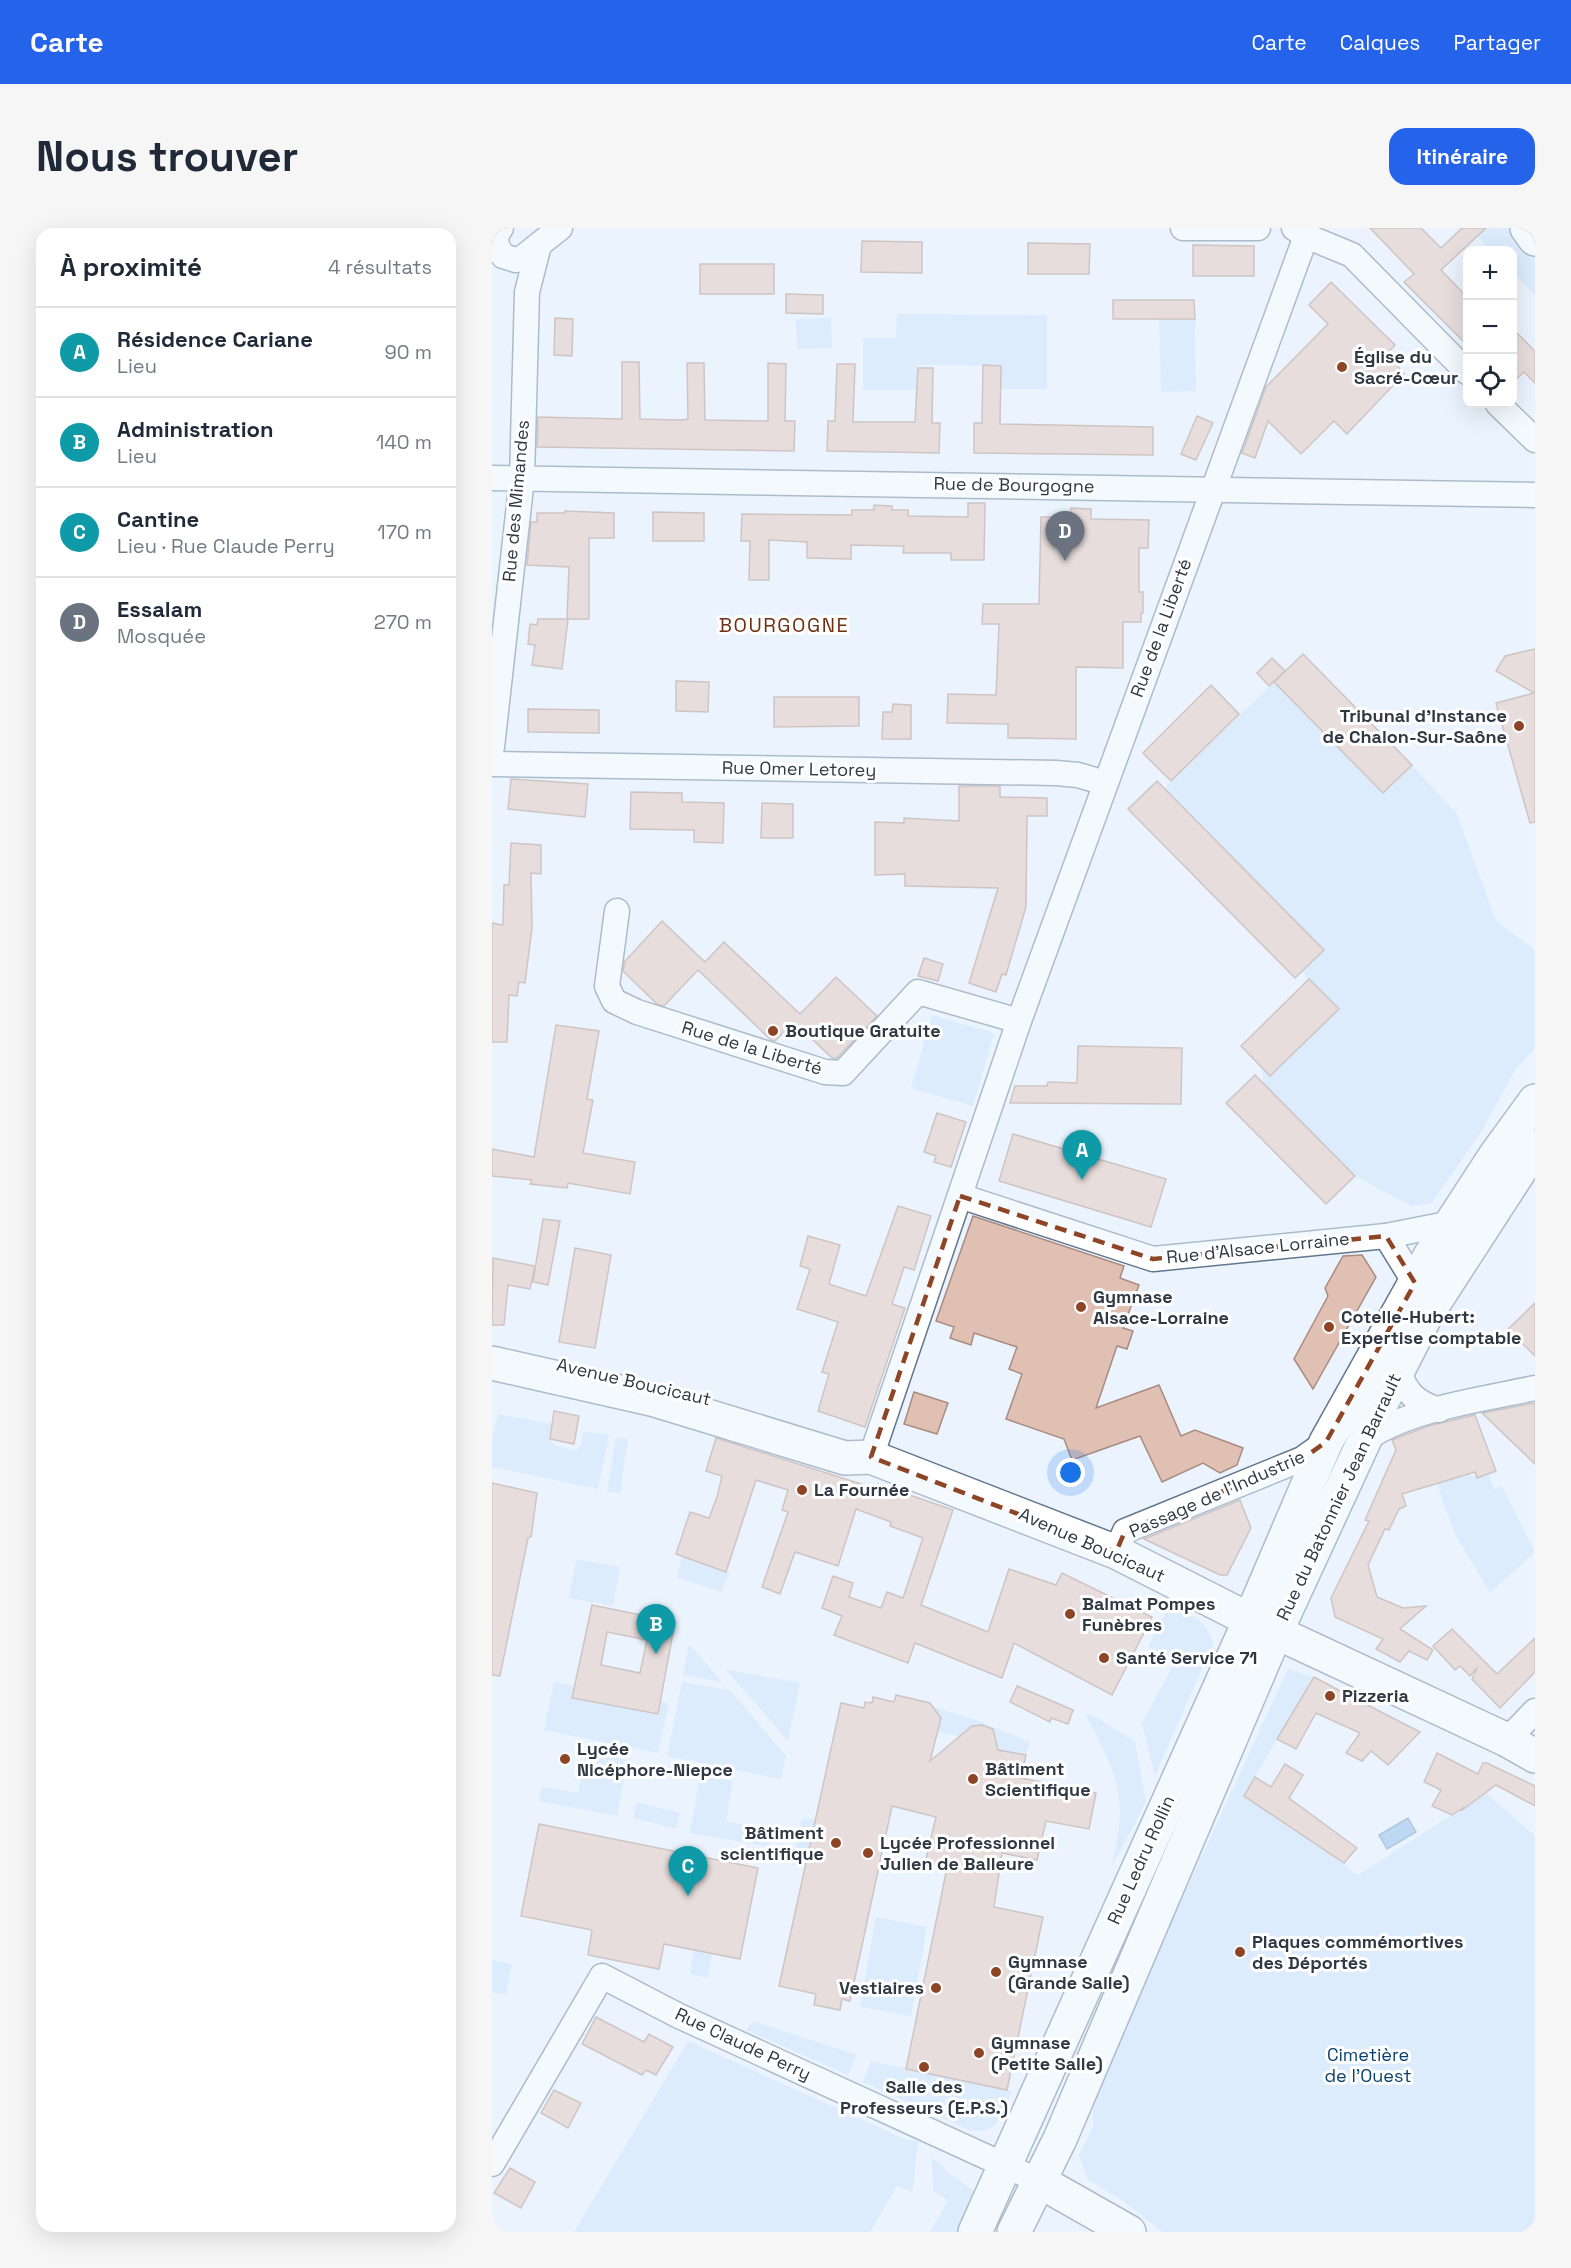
<!DOCTYPE html>
<html lang="fr">
<meta charset="utf-8">
<style>
body{margin:0;font-family:"Space Grotesk",sans-serif;background:#f6f6f7;color:#1f2937}
.controls{position:absolute;right:18px;top:18px;display:grid;overflow:hidden;border-radius:12px;box-shadow:0 6px 24px #0002}
.controls button{width:54px;height:54px;display:grid;place-items:center;padding:0;border:0;border-bottom:2px solid #e0e1e3;background:#fff;color:#1f2937;font:30px sans-serif}
.you{position:absolute;left:579px;top:1245px;width:21px;height:21px;margin:-15px;border:4px solid #fff;border-radius:50%;background:#1a73e8;box-shadow:0 0 0 9px #1a73e833}
.badge{display:grid;place-items:center;width:39px;height:39px;border-radius:50%;background:#2563eb;color:#fff;font-size:20px;font-weight:700}
.pin{position:absolute;translate:-50% -50px;filter:drop-shadow(0 2px 3px #0008)}
.pin::after{content:'';position:absolute;top:32px;width:21px;height:18px;background:inherit;clip-path:polygon(0 0,100% 0,50% 100%)}
.list{margin:0;padding:0;list-style:none}
h2{display:flex;justify-content:space-between;align-items:center;height:78px;margin:0;padding:0 24px;font-size:26px}
h2 small{font-size:20px;font-weight:400;color:#747a83}
.list li{display:grid;grid-template-columns:39px 1fr auto;gap:18px;align-items:center;box-sizing:border-box;height:90px;padding:0 24px;border-top:2px solid #e0e1e3}
.list b{display:block;font-size:22px;white-space:nowrap}
.list p{margin:0;font-size:20px;white-space:nowrap;color:#747a83}
.list em{font-size:20px;font-style:normal;color:#747a83}
.icon{flex:none;width:33px;height:33px;fill:none;stroke:currentColor;stroke-width:2;stroke-linecap:round;stroke-linejoin:round}
.map{position:relative;flex:none;width:1043px;height:2004px;overflow:hidden;border-radius:18px}
header{display:flex;align-items:center;gap:36px;box-sizing:border-box;height:84px;padding:0 30px;background:#2563eb;color:#fff}
header strong{font-size:28px}
nav{display:flex;gap:33px;margin-inline-start:auto;font-size:21px}
.intro{display:flex;align-items:center;justify-content:space-between;box-sizing:border-box;height:144px;padding:0 36px}
h1{margin:0;font-size:42px}
.button{padding:15px 27px;border-radius:18px;background:#2563eb;color:#fff;font-size:21px;font-weight:700}
main{display:flex;gap:36px;padding:0 36px}
aside{flex:1;background:#fff;border-radius:18px;box-shadow:0 6px 24px #0002}
.map>svg:first-child{display:block}
.green{fill:#c9e3fd}
.water{fill:#84b5e6;stroke:#6b90b5;stroke-width:1.5}
.building{fill:#e0c0b3;stroke:#aa8b7f;stroke-width:1.5;fill-rule:evenodd}
.lines{fill:none;stroke-linecap:round;stroke-linejoin:round}
.street-casing{stroke:#61768c;stroke-width:27}
.secondary-casing{stroke:#61768c;stroke-width:36}
.primary-casing{stroke:#61768c;stroke-width:36}
.street{stroke:#fff;stroke-width:24}
.secondary{stroke:#fff;stroke-width:33}
.primary{stroke:#fff;stroke-width:33}
.marked{fill:none;stroke:#8d4525;stroke-width:4.5;stroke-dasharray:12 8;stroke-linejoin:round}
.poi-dot{fill:#8d4525;stroke:#fff;stroke-width:2}
.labels{text-anchor:middle;stroke-width:6;stroke-linejoin:round;paint-order:stroke}
.poi-label{font-size:18px;font-weight:bold;fill:#303943;stroke:#fff;text-anchor:start}
.street-label{font-size:18px;fill:#303943;stroke:#fff}
.park-label{font-size:18px;fill:#0a406d;stroke:#fff}
.neighbourhood-label{font-size:20px;letter-spacing:1.5px;fill:#702f11;stroke:#fff}
</style>
<header>
<strong>Carte</strong>
<nav><a>Carte</a><a>Calques</a><a>Partager</a></nav>
</header>
<div class="intro"><h1>Nous trouver</h1><a class="button">Itinéraire</a></div>
<main>
<aside>
<h2>À proximité<small>4 résultats</small></h2>
<ul class="list">
<li><span class="badge" style="background:#0f9aa8">A</span><div><b>Résidence Cariane</b><p>Lieu</p></div><em>90 m</em></li>
<li><span class="badge" style="background:#0f9aa8">B</span><div><b>Administration</b><p>Lieu</p></div><em>140 m</em></li>
<li><span class="badge" style="background:#0f9aa8">C</span><div><b>Cantine</b><p>Lieu · Rue Claude Perry</p></div><em>170 m</em></li>
<li><span class="badge" style="background:#6b7280">D</span><div><b>Essalam</b><p>Mosquée</p></div><em>270 m</em></li>
</ul>
</aside>
<div class="map">
<svg width="1043" height="2004" viewBox="0 0 1043 2004">
<rect width="100%" height="100%" fill="#ebf4fe"/>
<g class="green">
<polygon points="977,0 1019,0 1043,29 1043,67 1021,44 1020,22 999,22"/>
<polygon points="405,86 555,87 555,161 509,161 509,138 426,137 425,162 371,162 371,110 404,110"/>
<polygon points="339,90 340,120 305,121 304,91"/>
<polygon points="667,91 703,91 704,163 669,164"/>
<polygon points="782,454 891,565 920,537 965,586 1004,693 1043,722 1043,820 1023,842 991,901 940,975 919,978 863,948 771,855 770,840 846,781 810,744 832,722 672,560"/>
<polygon points="440,787 502,805 481,878 419,860"/>
<polygon points="6,1186 60,1196 58,1211 62,1217 84,1223 90,1215 91,1203 117,1207 106,1261 0,1239 0,1211"/>
<polygon points="124,1209 136,1211 128,1265 115,1264"/>
<polygon points="996,1245 1002,1261 1010,1258 1043,1324 998,1365 962,1304 945,1256 977,1246 985,1250"/>
<polygon points="190,1328 238,1345 229,1364 185,1349"/>
<polygon points="84,1331 128,1339 121,1378 77,1370"/>
<path d="M 676,1380 C 699,1387 714,1390 721,1416 L 663,1548 L 650,1496 L 683,1433 L 656,1419 Z"/>
<polygon points="196,1418 199,1418 230,1454 191,1447"/>
<polygon points="233,1441 308,1455 296,1513"/>
<polygon points="796,1441 821,1449 752,1568 808,1604 866,1647 994,1565 1043,1608 1043,2004 671,2004 631,1973 595,1951 587,1927 601,1899 600,1866"/>
<polygon points="62,1454 82,1458 80,1470 165,1486 168,1473 177,1476 166,1525 52,1502"/>
<polygon points="190,1454 238,1462 294,1528 289,1551 175,1528"/>
<polygon points="410,1469 487,1493 538,1514 534,1527 505,1522 504,1508 497,1500 471,1509 432,1501"/>
<path d="M 593,1485 L 608,1491 L 643,1514 L 654,1574 L 619,1640 C 637,1569 626,1548 593,1485 Z"/>
<polygon points="94,1524 136,1532 125,1588 47,1573 50,1559 86,1565"/>
<polygon points="208,1547 241,1553 234,1593 280,1602 277,1619 198,1605"/>
<polygon points="145,1574 188,1585 184,1601 141,1590"/>
<polygon points="323,1590 313,1640 301,1637 309,1592"/>
<polygon points="384,1689 435,1699 419,1788 368,1779"/>
<polygon points="202,1722 220,1726 216,1750 198,1746"/>
<polygon points="0,1732 20,1736 14,1767 0,1764"/>
<polygon points="261,1793 365,1827 356,1847 254,1802"/>
<path d="M 196,1813 L 415,1912 L 427,1913 C 422,1930 425,1947 420,1964 L 405,1958 L 378,2004 L 82,2004 Z"/>
<path d="M 379,1833 L 520,1863 C 510,1886 508,1907 477,1902 L 371,1854 Z"/>
<polygon points="440,1930 451,1937 454,1944 483,1963 482,1973 469,2004 438,2004 456,1973 441,1963"/>
</g>
<polygon class="water" points="916,1590 924,1604 895,1621 887,1607"/>
<g class="building">
<polygon points="878,0 929,0 949,20 970,0 994,0 949,42 975,69 975,117 912,54 922,46"/>
<polygon points="370,13 430,14 430,45 369,44"/>
<polygon points="536,15 598,16 597,46 536,46"/>
<polygon points="701,17 762,18 762,48 701,48"/>
<rect x="208" y="36" width="74" height="30"/>
<polygon points="839,54 903,117 895,125 912,146 855,206 842,193 809,226 776,193 763,230 750,225 774,159 836,96 817,77"/>
<polygon points="294,66 331,67 331,86 294,85"/>
<polygon points="621,72 702,72 703,91 621,91"/>
<polygon points="63,90 81,91 80,128 62,127"/>
<polygon points="1020,100 1043,123 1043,155 1032,144 1020,155"/>
<polygon points="130,134 147,134 148,191 188,192 196,191 195,135 212,135 213,192 276,193 276,135 294,136 293,193 303,193 302,223 45,219 46,189 130,191"/>
<polygon points="345,136 363,136 361,194 423,194 426,140 441,140 440,195 448,195 447,225 335,223 336,193 343,193"/>
<polygon points="491,137 509,138 508,196 661,199 661,227 482,225 482,195 490,195"/>
<polygon points="705,188 721,195 704,232 689,226"/>
<polygon points="476,275 493,275 492,332 459,332 459,325 411,325 412,318 359,317 359,331 315,330 315,314 277,312 277,352 257,352 258,313 249,313 250,286 360,287 360,282 382,282 382,277 400,278 400,282 416,282 416,288 476,289"/>
<polygon points="579,280 599,281 599,291 657,292 656,320 647,320 647,364 651,364 651,385 649,385 649,394 631,394 631,440 584,439 584,511 516,510 516,496 455,495 456,466 504,467 507,396 490,396 491,376 547,376 549,289 579,289"/>
<polygon points="73,283 122,285 122,310 97,310 97,391 76,391 70,441 40,437 43,417 36,416 38,396 45,397 46,391 75,391 77,339 35,337 39,294 45,294 45,285 73,285"/>
<polygon points="161,284 212,285 212,313 161,313"/>
<polygon points="1043,421 1043,594 1038,595 1004,475 1042,465 1004,443 1013,428"/>
<polygon points="811,426 920,537 891,565 782,454"/>
<polygon points="780,430 793,443 777,458 765,445"/>
<polygon points="184,453 217,454 216,484 184,483"/>
<polygon points="719,457 747,486 679,553 651,525"/>
<polygon points="282,469 367,469 367,498 282,499"/>
<polygon points="401,476 419,477 419,511 390,511 391,484 400,484"/>
<polygon points="36,481 107,482 107,505 36,504"/>
<polygon points="19,551 96,556 93,589 16,581"/>
<polygon points="665,553 832,722 803,750 636,581"/>
<polygon points="467,558 508,558 508,569 555,570 555,588 535,588 534,679 514,747 510,746 504,764 477,755 506,660 413,658 413,646 383,647 383,594 412,595 412,590 467,593"/>
<polygon points="139,564 190,565 190,574 232,575 231,615 202,614 202,602 138,601"/>
<polygon points="270,575 301,576 301,610 269,610"/>
<polygon points="19,615 49,617 49,646 39,645 40,700 33,755 27,754 25,768 17,767 15,814 0,814 0,695 11,697 12,657 17,657"/>
<polygon points="170,693 213,734 232,714 308,786 344,749 385,788 345,830 340,830 302,794 283,813 279,812 206,742 172,778 165,776 131,743 133,733"/>
<polygon points="432,730 451,736 446,753 426,748"/>
<polygon points="817,751 847,781 778,848 749,818"/>
<polygon points="64,797 107,803 95,871 101,872 91,925 143,934 138,966 76,955 75,960 38,956 40,952 0,948 0,921 42,929"/>
<polygon points="586,818 690,820 689,876 518,875 523,858 555,858 556,854 585,855"/>
<polygon points="763,847 863,948 834,976 734,875"/>
<polygon points="445,885 474,894 459,939 442,934 444,928 432,924"/>
<polygon points="521,906 674,951 659,999 507,953"/>
<polygon points="406,978 439,988 422,1042 412,1039 400,1076 413,1080 373,1199 326,1183 337,1146 330,1144 346,1094 305,1081 318,1041 308,1038 316,1008 348,1017 337,1056 374,1068"/>
<polygon points="481,988 632,1038 628,1050 647,1057 631,1100 641,1103 635,1121 625,1118 604,1180 667,1157 689,1208 703,1202 751,1220 745,1237 728,1245 711,1235 670,1254 648,1208 580,1232 572,1211 514,1191 530,1146 517,1141 525,1119 482,1105 479,1117 458,1110 462,1099 444,1093"/>
<polygon points="51,991 68,993 56,1057 41,1054"/>
<polygon points="83,1020 119,1027 103,1120 67,1114"/>
<polygon points="870,1027 884,1049 821,1161 802,1131 836,1068 833,1060 851,1028"/>
<polygon points="1,1030 43,1038 38,1061 16,1057 12,1097 0,1097"/>
<polygon points="1043,1075 1043,1128 1016,1101"/>
<polygon points="422,1164 456,1175 445,1206 412,1196"/>
<polygon points="1043,1175 1043,1236 990,1185"/>
<polygon points="62,1183 87,1188 82,1216 58,1211"/>
<polygon points="983,1187 1004,1243 985,1250 983,1244 910,1266 914,1278 907,1281 897,1302 893,1301 876,1337 885,1369 911,1380 934,1378 908,1401 941,1422 935,1432 917,1423 908,1434 884,1421 891,1411 843,1389 839,1370 877,1293 873,1292 904,1222 900,1212 936,1198"/>
<polygon points="224,1210 385,1261 386,1256 461,1282 429,1377 496,1404 517,1341 564,1357 570,1345 660,1389 620,1467 522,1415 510,1450 423,1415 416,1435 342,1407 350,1388 330,1380 341,1348 361,1355 357,1369 389,1380 395,1364 411,1370 431,1310 398,1298 399,1294 364,1281 346,1338 303,1324 288,1366 270,1359 296,1284 290,1282 296,1262 264,1252 234,1344 184,1326 198,1284 217,1290 225,1269 230,1248 214,1243"/>
<polygon points="0,1255 45,1265 39,1309 36,1310 8,1448 0,1447"/>
<polygon points="748,1272 759,1300 735,1347 728,1347 652,1311"/>
<path d="M 100,1377 L 183,1394 L 166,1486 L 80,1470 ZM 115,1404 L 155,1412 L 148,1445 L 109,1437 Z"/>
<polygon points="960,1401 1005,1446 1043,1410 1043,1444 1008,1480 980,1451 985,1440 978,1448 968,1438 963,1442 941,1418"/>
<polygon points="822,1449 856,1467 928,1504 896,1537 879,1523 870,1533 854,1525 868,1505 824,1485 804,1521 785,1511"/>
<polygon points="525,1458 581,1482 576,1496 559,1490 558,1494 518,1474"/>
<polygon points="404,1467 438,1475 449,1490 438,1533 480,1498 490,1497 501,1501 506,1522 534,1527 529,1550 604,1565 597,1601 554,1593 545,1632 510,1625 502,1679 551,1689 515,1862 414,1841 455,1640 433,1635 444,1589 400,1578 358,1773 350,1771 348,1782 322,1777 324,1766 287,1758 349,1475 372,1480 373,1474 380,1475 381,1469 402,1474"/>
<polygon points="945,1525 986,1546 991,1535 995,1535 1043,1558 1043,1578 1004,1557 969,1583 972,1579 960,1587 940,1578 949,1562 932,1554"/>
<polygon points="793,1536 811,1547 797,1570 865,1620 852,1635 752,1568 763,1549 779,1559"/>
<polygon points="47,1596 266,1640 248,1731 172,1716 167,1741 96,1727 100,1702 29,1688"/>
<polygon points="104,1789 152,1814 157,1806 181,1819 164,1847 154,1842 150,1847 90,1816"/>
<polygon points="62,1862 89,1875 76,1900 49,1885"/>
<polygon points="18,1940 43,1954 29,1980 2,1965"/>
</g>
<g class="lines">
<defs>
<g id="street">
<path d="M 9,0 C 1,10 4,18 11,28 L 24,32 L 30,30 L 68,0"/>
<polyline points="691,0 766,0"/>
<polyline points="802,0 814,8 860,27 975,144"/>
<polyline points="1006,176 1043,212"/>
<polyline points="0,250 1043,267"/>
<polyline points="0,519 30,250 35,64 47,17"/>
<polyline points="0,536 564,545 586,547 613,555"/>
<polyline points="125,683 115,758 122,773 145,784 333,844 351,845 426,764 527,793"/>
<polyline points="468,968 661,1031 894,1008"/>
<polyline points="923,1055 894,1008 960,995"/>
<path d="M 906,1142 C 915,1166 923,1174 947,1182"/>
<path d="M 872,1212 C 919,1180 988,1172 1043,1160"/>
<polyline points="379,1229 527,793 814,8"/>
<polyline points="624,1324 633,1303 810,1231 834,1214"/>
<polyline points="1015,1512 1043,1483"/>
<polyline points="0,1936 110,1748 187,1788 547,1953"/>
</g>
<g id="secondary">
<polyline points="0,1135 163,1172 353,1230 379,1229 624,1324 758,1392 1015,1512 1043,1528"/>
<polyline points="547,1953 637,2004"/>
</g>
<g id="primary">
<polyline points="1035,0 1043,11"/>
<polyline points="483,2004 758,1392 834,1214 938,1028 1003,928 1043,873"/>
<polyline points="522,2004 568,1911 784,1404 890,1174 933,1089 1043,919"/>
</g>
</defs>
<use href="#street" class="street-casing"/>
<use href="#secondary" class="secondary-casing"/>
<use href="#primary" class="primary-casing"/>
<use href="#street" class="street"/>
<use href="#secondary" class="secondary"/>
<use href="#primary" class="primary"/>
</g>
<path d="M0 0H1043V2004H0ZM 468,968 L 661,1031 L 894,1008 L 923,1055 L 834,1214 L 810,1231 L 633,1303 L 624,1324 L 379,1229 Z" fill="#ebf4fe" fill-opacity=".55" fill-rule="evenodd"/>
<path class="marked" d="M 468,968 L 661,1031 L 894,1008 L 923,1055 L 834,1214 L 810,1231 L 633,1303 L 624,1324 L 379,1229 Z"/>
<g class="poi-dot">
<circle cx="850" cy="139" r="6"/>
<circle cx="1027" cy="498" r="6"/>
<circle cx="281" cy="803" r="6"/>
<circle cx="589" cy="1079" r="6"/>
<circle cx="837" cy="1099" r="6"/>
<circle cx="310" cy="1262" r="6"/>
<circle cx="578" cy="1386" r="6"/>
<circle cx="612" cy="1430" r="6"/>
<circle cx="838" cy="1468" r="6"/>
<circle cx="73" cy="1531" r="6"/>
<circle cx="481" cy="1551" r="6"/>
<circle cx="344" cy="1615" r="6"/>
<circle cx="376" cy="1625" r="6"/>
<circle cx="748" cy="1724" r="6"/>
<circle cx="504" cy="1744" r="6"/>
<circle cx="444" cy="1760" r="6"/>
<circle cx="487" cy="1825" r="6"/>
<circle cx="432" cy="1839" r="6"/>
</g>
<g class="labels">
<g class="poi-label">
<text x="862" y="135">Église du<tspan x="862" dy="21">Sacré-Cœur</tspan></text>
<text x="1015" y="494" text-anchor="end">Tribunal d'Instance<tspan x="1015" dy="21">de Chalon-Sur-Saône</tspan></text>
<text x="293" y="809">Boutique Gratuite</text>
<text x="601" y="1075">Gymnase<tspan x="601" dy="21">Alsace-Lorraine</tspan></text>
<text x="849" y="1095">Cotelle-Hubert:<tspan x="849" dy="21">Expertise comptable</tspan></text>
<text x="322" y="1268">La Fournée</text>
<text x="590" y="1382">Balmat Pompes<tspan x="590" dy="21">Funèbres</tspan></text>
<text x="624" y="1436">Santé Service 71</text>
<text x="850" y="1474">Pizzeria</text>
<text x="85" y="1527">Lycée<tspan x="85" dy="21">Nicéphore-Niepce</tspan></text>
<text x="493" y="1547">Bâtiment<tspan x="493" dy="21">Scientifique</tspan></text>
<text x="332" y="1611" text-anchor="end">Bâtiment<tspan x="332" dy="21">scientifique</tspan></text>
<text x="388" y="1621">Lycée Professionnel<tspan x="388" dy="21">Julien de Balleure</tspan></text>
<text x="760" y="1720">Plaques commémortives<tspan x="760" dy="21">des Déportés</tspan></text>
<text x="516" y="1740">Gymnase<tspan x="516" dy="21">(Grande Salle)</tspan></text>
<text x="432" y="1766" text-anchor="end">Vestiaires</text>
<text x="499" y="1821">Gymnase<tspan x="499" dy="21">(Petite Salle)</tspan></text>
<text x="432" y="1865" text-anchor="middle">Salle des<tspan x="432" dy="21">Professeurs (E.P.S.)</tspan></text>
</g>
<g class="street-label">
<text transform="translate(522 257) rotate(1)" y="6">Rue de Bourgogne</text>
<text transform="translate(24 273) rotate(-85)" y="6">Rue des Mimandes</text>
<text transform="translate(669 400) rotate(-70)" y="6">Rue de la Liberté</text>
<text transform="translate(307 541) rotate(1)" y="6">Rue Omer Letorey</text>
<text transform="translate(260 820) rotate(17)" y="6">Rue de la Liberté</text>
<text transform="translate(766 1020) rotate(-6)" y="6">Rue d'Alsace Lorraine</text>
<text transform="translate(142 1154) rotate(13)" y="6">Avenue Boucicaut</text>
<text transform="translate(725 1266) rotate(-24)" y="6">Passage de l'Industrie</text>
<text transform="translate(847 1269) rotate(-65)" y="6">Rue du Batonnier Jean Barrault</text>
<text transform="translate(600 1317) rotate(24)" y="6">Avenue Boucicaut</text>
<text transform="translate(649 1632) rotate(-66)" y="6">Rue Ledru Rollin</text>
<text transform="translate(251 1816) rotate(25)" y="6">Rue Claude Perry</text>
</g>
<g class="park-label">
<text x="876" y="1833">Cimetière<tspan x="876" dy="21">de l'Ouest</tspan></text>
</g>
<g class="neighbourhood-label">
<text x="292" y="404">BOURGOGNE</text>
</g>
</g>
</svg>
<div class="controls">
<button>+</button>
<button>−</button>
<button><svg class="icon" aria-label="locate" viewBox="0 0 24 24"><circle cx="12" cy="12" r="6"/><path d="M12 2v4M12 18v4M2 12h4M18 12h4"/></svg></button>
</div>
<div class="you"></div>
<div class="pin badge" style="left:590px;top:952px;background:#0f9aa8">A</div>
<div class="pin badge" style="left:164px;top:1426px;background:#0f9aa8">B</div>
<div class="pin badge" style="left:196px;top:1668px;background:#0f9aa8">C</div>
<div class="pin badge" style="left:573px;top:333px;background:#6b7280">D</div>
</div>
</main>
